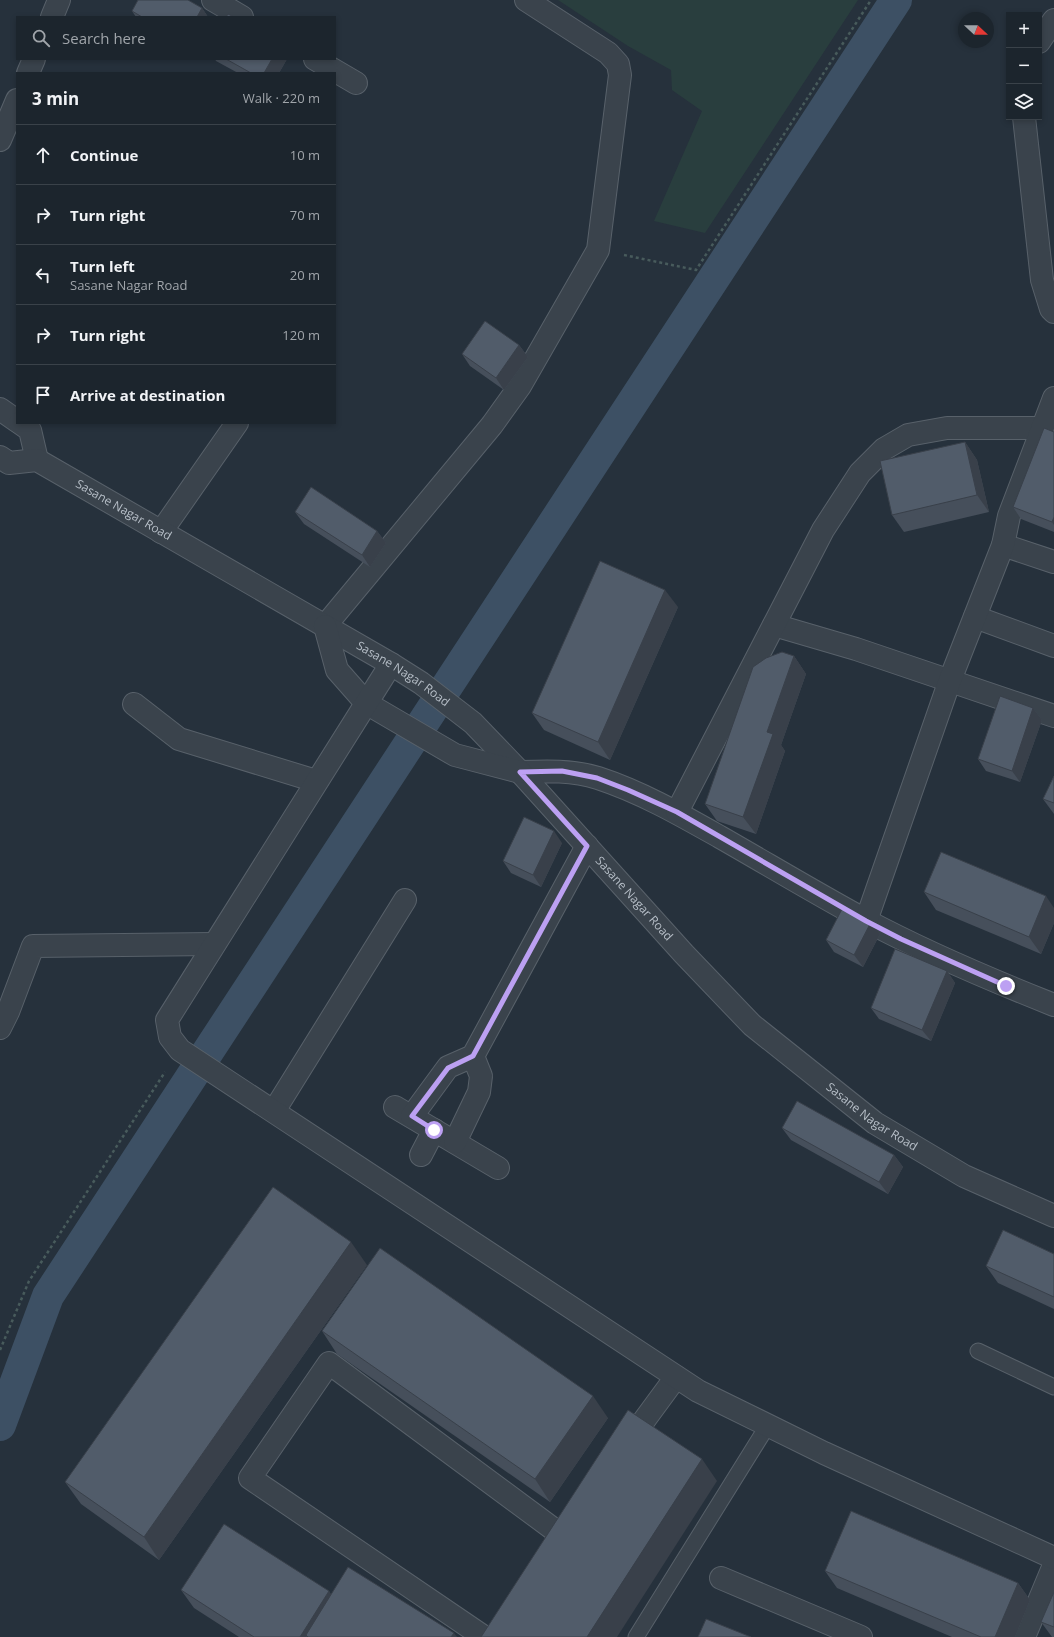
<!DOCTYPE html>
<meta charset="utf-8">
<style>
body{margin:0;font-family:"Open Sans",sans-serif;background:#293139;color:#f1f3f6}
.controls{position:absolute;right:12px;top:12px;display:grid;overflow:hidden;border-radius:0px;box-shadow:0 2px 6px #0003}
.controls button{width:36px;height:36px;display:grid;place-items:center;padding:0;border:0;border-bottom:1px solid #3a4249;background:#1c252d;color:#f1f3f6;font:20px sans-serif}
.compass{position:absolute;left:958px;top:12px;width:36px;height:36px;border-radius:50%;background:#1c252d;box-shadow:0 2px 6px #0003;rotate:112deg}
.stop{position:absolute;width:12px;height:12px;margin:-9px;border:3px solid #bca0f2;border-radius:50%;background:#fff}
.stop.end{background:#bca0f2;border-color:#fff;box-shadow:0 1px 4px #0008}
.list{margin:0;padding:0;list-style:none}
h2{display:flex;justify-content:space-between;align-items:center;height:52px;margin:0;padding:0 16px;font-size:17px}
h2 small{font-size:13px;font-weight:400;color:#a0a5aa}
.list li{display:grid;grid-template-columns:26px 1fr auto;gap:12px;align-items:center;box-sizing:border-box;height:60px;padding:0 16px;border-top:1px solid #3a4249}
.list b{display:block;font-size:15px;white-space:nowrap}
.list p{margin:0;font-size:13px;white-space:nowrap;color:#a0a5aa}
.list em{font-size:13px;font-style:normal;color:#a0a5aa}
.icon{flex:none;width:22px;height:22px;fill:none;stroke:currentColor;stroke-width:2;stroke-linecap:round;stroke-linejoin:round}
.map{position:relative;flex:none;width:1054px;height:1637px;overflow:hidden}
.search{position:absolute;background:#1c252d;box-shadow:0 2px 6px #0003;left:16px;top:16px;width:320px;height:44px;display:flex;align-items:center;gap:10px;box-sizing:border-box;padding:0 14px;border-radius:0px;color:#a0a5aa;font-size:15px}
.panel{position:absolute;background:#1c252d;box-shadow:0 2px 6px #0003;left:16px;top:72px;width:320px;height:352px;border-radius:0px}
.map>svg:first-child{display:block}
.green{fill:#293e3e}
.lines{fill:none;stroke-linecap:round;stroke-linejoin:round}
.canal{stroke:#3d5064;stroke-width:32}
.service-casing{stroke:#58616a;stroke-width:17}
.minor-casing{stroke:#58616a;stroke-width:24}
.tertiary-casing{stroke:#58616a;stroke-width:24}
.path{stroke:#485b5c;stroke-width:2.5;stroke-dasharray:3 3;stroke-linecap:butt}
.service{stroke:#3a434c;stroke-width:15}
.minor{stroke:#3a434c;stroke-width:22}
.tertiary{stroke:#3a434c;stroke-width:22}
.wall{fill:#464f5b}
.shaded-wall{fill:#39404a}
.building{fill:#515c6a;stroke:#39404a}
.route{stroke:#bca0f2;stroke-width:5}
.labels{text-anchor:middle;stroke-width:3;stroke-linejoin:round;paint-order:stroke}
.street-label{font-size:12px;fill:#b6bec7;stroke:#1f2831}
</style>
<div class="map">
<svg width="1054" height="1637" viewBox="0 0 1054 1637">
<rect width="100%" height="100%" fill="#26313c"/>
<polygon class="green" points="558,0 858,0 705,233 654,221 702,111 672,90 671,70 628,46"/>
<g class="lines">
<polyline class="canal" points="0,1425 48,1296 896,0"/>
<defs>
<g id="service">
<polyline points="978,1351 1054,1387"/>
<polyline points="636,1637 768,1425"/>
</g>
<g id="minor">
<polyline points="213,0 242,17"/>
<polyline points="52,17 59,0"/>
<polyline points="1039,42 1054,20"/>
<polyline points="315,59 356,83"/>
<polyline points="28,73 34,59"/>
<polyline points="1024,117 1042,280 1051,309 1054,312"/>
<polyline points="0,140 17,100"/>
<polyline points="161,532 237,423"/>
<polyline points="1003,545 1054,562"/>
<polyline points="975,617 1054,646"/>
<polyline points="774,625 856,649 1054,716"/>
<polyline points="325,626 492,425 520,386 598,250 620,75 618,64 608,53 526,0"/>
<polyline points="134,704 179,739 316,781"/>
<path d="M 520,772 C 546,771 573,770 598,778 C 641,792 681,815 720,837 C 769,865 817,894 867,921 C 927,953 991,980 1054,1005"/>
<polyline points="677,812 823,530 860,473 884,449 908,435 947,428 1042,428"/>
<polyline points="866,921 950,680 1003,545 1009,516 1054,398"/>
<polyline points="0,1028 8,1012 33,946 214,944"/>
<polyline points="395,1107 498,1168"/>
<polyline points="274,1111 405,900"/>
<polyline points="412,1116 448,1067 473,1056 587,846"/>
<polyline points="455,1142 479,1092 481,1076 473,1056"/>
<polyline points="421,1155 434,1130"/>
<polyline points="626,1445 676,1377"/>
<polyline points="721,1578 861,1637"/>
<polyline points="484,1637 250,1478 329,1363 560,1534"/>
<polyline points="1024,1637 1054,1565"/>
</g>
<g id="tertiary">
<polyline points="0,409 17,421"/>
<polyline points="20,423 30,430 37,460"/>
<path id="s1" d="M 0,457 L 9,463 L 37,460 L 391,664 L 421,683 L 473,723 L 520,772 L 684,954 L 752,1025 L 875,1123 L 964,1176 L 1054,1216"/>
<polyline points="325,626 337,670 366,703 455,755 520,772"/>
<polyline points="391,664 167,1020 170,1037 180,1050 698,1391 824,1453 1054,1558"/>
</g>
</defs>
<use href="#service" class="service-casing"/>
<use href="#minor" class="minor-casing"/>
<use href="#tertiary" class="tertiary-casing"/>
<g class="path">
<polyline points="624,255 696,270 871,0"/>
<polyline points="0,1350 29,1281 165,1072"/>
</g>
<use href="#service" class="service"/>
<use href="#minor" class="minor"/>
<use href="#tertiary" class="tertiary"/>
</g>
<g class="wall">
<polygon points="202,8 208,17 136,17 132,11"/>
<polygon points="215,59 287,59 279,73 238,73 216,61"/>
<polygon points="519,345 528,357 504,390 470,366 462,354"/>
<polygon points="1054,432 1054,532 1021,519 1013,507"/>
<polygon points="965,442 977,460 989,512 904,532 892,515"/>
<polygon points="295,512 377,531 386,543 370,567 304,524"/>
<polygon points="678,607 610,760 544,730 532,713"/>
<polygon points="794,656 806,674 781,745 785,751 756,834 717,821 705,804"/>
<polygon points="1033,708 1042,720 1020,782 986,771 978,759"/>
<polygon points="1054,776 1054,814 1043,799"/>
<polygon points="562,843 541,887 511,873 503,861"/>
<polygon points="924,892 1054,908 1054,923 1041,954 936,910"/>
<polygon points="871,922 880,934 863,967 834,952 826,940"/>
<polygon points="947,971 955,983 931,1041 879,1019 871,1008"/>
<polygon points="782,1128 894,1155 903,1167 888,1194 791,1140"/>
<polygon points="1054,1254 1054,1309 998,1283 986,1266"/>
<polygon points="367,1265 159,1560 81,1504 65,1482"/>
<polygon points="322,1331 608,1418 550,1502 337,1354"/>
<polygon points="825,1571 1018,1583 1030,1600 1015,1637 952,1637 837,1588"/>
<polygon points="181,1590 329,1591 331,1595 457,1637 239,1637 194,1608"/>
<polygon points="1054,1592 1054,1637 1052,1637 1041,1622"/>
</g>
<g class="shaded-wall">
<polygon points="202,8 208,17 197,17"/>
<polygon points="272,59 287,59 279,73 264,73"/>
<polygon points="519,345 528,357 504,390 496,378"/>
<polygon points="965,442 977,460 989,512 977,495"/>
<polygon points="1054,517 1054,525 1052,522"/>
<polygon points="377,531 386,543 370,567 362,555"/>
<polygon points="665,590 678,607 610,760 598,742"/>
<polygon points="794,656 806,674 781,745 785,751 756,834 743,817 767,732"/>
<polygon points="1033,708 1042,720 1020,782 1012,771"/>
<polygon points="554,831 562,843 541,887 533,875"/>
<polygon points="1046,896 1054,908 1054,923 1041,954 1029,937"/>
<polygon points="871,922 880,934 863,967 854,955"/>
<polygon points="947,971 955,983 931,1041 922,1030"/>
<polygon points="894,1155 903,1167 888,1194 879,1182"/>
<polygon points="351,1242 367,1265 159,1560 144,1537"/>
<polygon points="593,1396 608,1418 550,1502 535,1479"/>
<polygon points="702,1459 717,1481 617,1637 587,1637"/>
<polygon points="1018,1583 1030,1600 1015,1637 995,1637"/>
<polygon points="329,1591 341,1609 306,1635 307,1637 300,1637"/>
<polygon points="454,1633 457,1637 451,1637"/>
</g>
<g class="building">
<polygon points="138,0 188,0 202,8 197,17 142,17 132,11"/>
<polygon points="228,14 234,17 226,17"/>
<polygon points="226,59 272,59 264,73 251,73"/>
<polygon points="485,321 519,345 496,378 462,354"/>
<polygon points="1044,428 1054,432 1054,517 1052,522 1013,507"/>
<polygon points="965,442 977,495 892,515 880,461"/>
<polygon points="311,487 377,531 362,555 295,512"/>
<polygon points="600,561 665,590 598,742 532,713"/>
<polygon points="782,652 794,656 767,732 773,734 743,817 705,804 753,667 766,658"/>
<polygon points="1000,696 1033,708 1012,771 978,759"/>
<polygon points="1054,776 1054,803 1043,799"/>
<polygon points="524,817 554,831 533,875 503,861"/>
<polygon points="941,852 1046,896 1029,937 924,892"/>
<polygon points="843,907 871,922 854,955 826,940"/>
<polygon points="895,949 947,971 922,1030 871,1008"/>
<polygon points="797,1101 894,1155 879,1182 782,1128"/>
<polygon points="273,1187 351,1242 144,1537 65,1482"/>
<polygon points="1003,1230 1054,1254 1054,1297 986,1266"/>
<polygon points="380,1248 593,1396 535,1479 322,1331"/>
<polygon points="628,1410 702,1459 587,1637 481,1637"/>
<polygon points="851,1511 1018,1583 995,1637 981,1637 825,1571"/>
<polygon points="224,1524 329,1591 300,1637 254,1637 181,1590"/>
<polygon points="348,1567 454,1633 451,1637 308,1637 306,1635"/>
<polygon points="1054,1592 1054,1627 1041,1622"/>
<polygon points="706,1619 751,1637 698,1637"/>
</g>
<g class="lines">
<polyline class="route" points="434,1130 412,1116 448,1068 473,1056 587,846 520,772 562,771 597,778 628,790 677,812 866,921 901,939 1006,986"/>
</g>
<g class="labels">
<g class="street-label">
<text dy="4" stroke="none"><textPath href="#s1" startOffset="139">Sasane Nagar Road</textPath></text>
<text dy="4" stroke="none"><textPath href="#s1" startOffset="463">Sasane Nagar Road</textPath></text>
<text dy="4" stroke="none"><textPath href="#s1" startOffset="787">Sasane Nagar Road</textPath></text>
<text dy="4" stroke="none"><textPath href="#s1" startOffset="1111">Sasane Nagar Road</textPath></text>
</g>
</g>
</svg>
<div class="controls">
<button>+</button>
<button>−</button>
<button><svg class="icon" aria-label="layers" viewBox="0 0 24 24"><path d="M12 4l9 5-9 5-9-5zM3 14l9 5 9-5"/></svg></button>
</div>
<svg class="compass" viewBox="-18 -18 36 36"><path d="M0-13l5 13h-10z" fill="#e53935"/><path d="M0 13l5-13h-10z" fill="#a0a5aa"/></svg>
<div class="stop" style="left:434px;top:1130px"></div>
<div class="stop end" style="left:1006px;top:986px"></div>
<div class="search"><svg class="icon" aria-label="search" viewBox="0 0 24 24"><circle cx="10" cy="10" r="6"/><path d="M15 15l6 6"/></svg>Search here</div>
<section class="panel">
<h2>3 min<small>Walk · 220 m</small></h2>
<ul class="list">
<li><svg class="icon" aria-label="ahead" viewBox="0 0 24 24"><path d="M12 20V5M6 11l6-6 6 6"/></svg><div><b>Continue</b></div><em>10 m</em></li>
<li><svg class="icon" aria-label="right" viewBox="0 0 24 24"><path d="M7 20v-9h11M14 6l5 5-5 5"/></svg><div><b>Turn right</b></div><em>70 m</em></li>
<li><svg class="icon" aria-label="left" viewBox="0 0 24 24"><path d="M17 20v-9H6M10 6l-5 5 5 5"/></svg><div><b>Turn left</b><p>Sasane Nagar Road</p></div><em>20 m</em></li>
<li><svg class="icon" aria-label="right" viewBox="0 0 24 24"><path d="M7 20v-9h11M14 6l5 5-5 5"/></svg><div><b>Turn right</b></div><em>120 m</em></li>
<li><svg class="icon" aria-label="arrive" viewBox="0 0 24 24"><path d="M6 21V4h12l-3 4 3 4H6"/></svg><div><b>Arrive at destination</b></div></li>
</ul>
</section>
</div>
